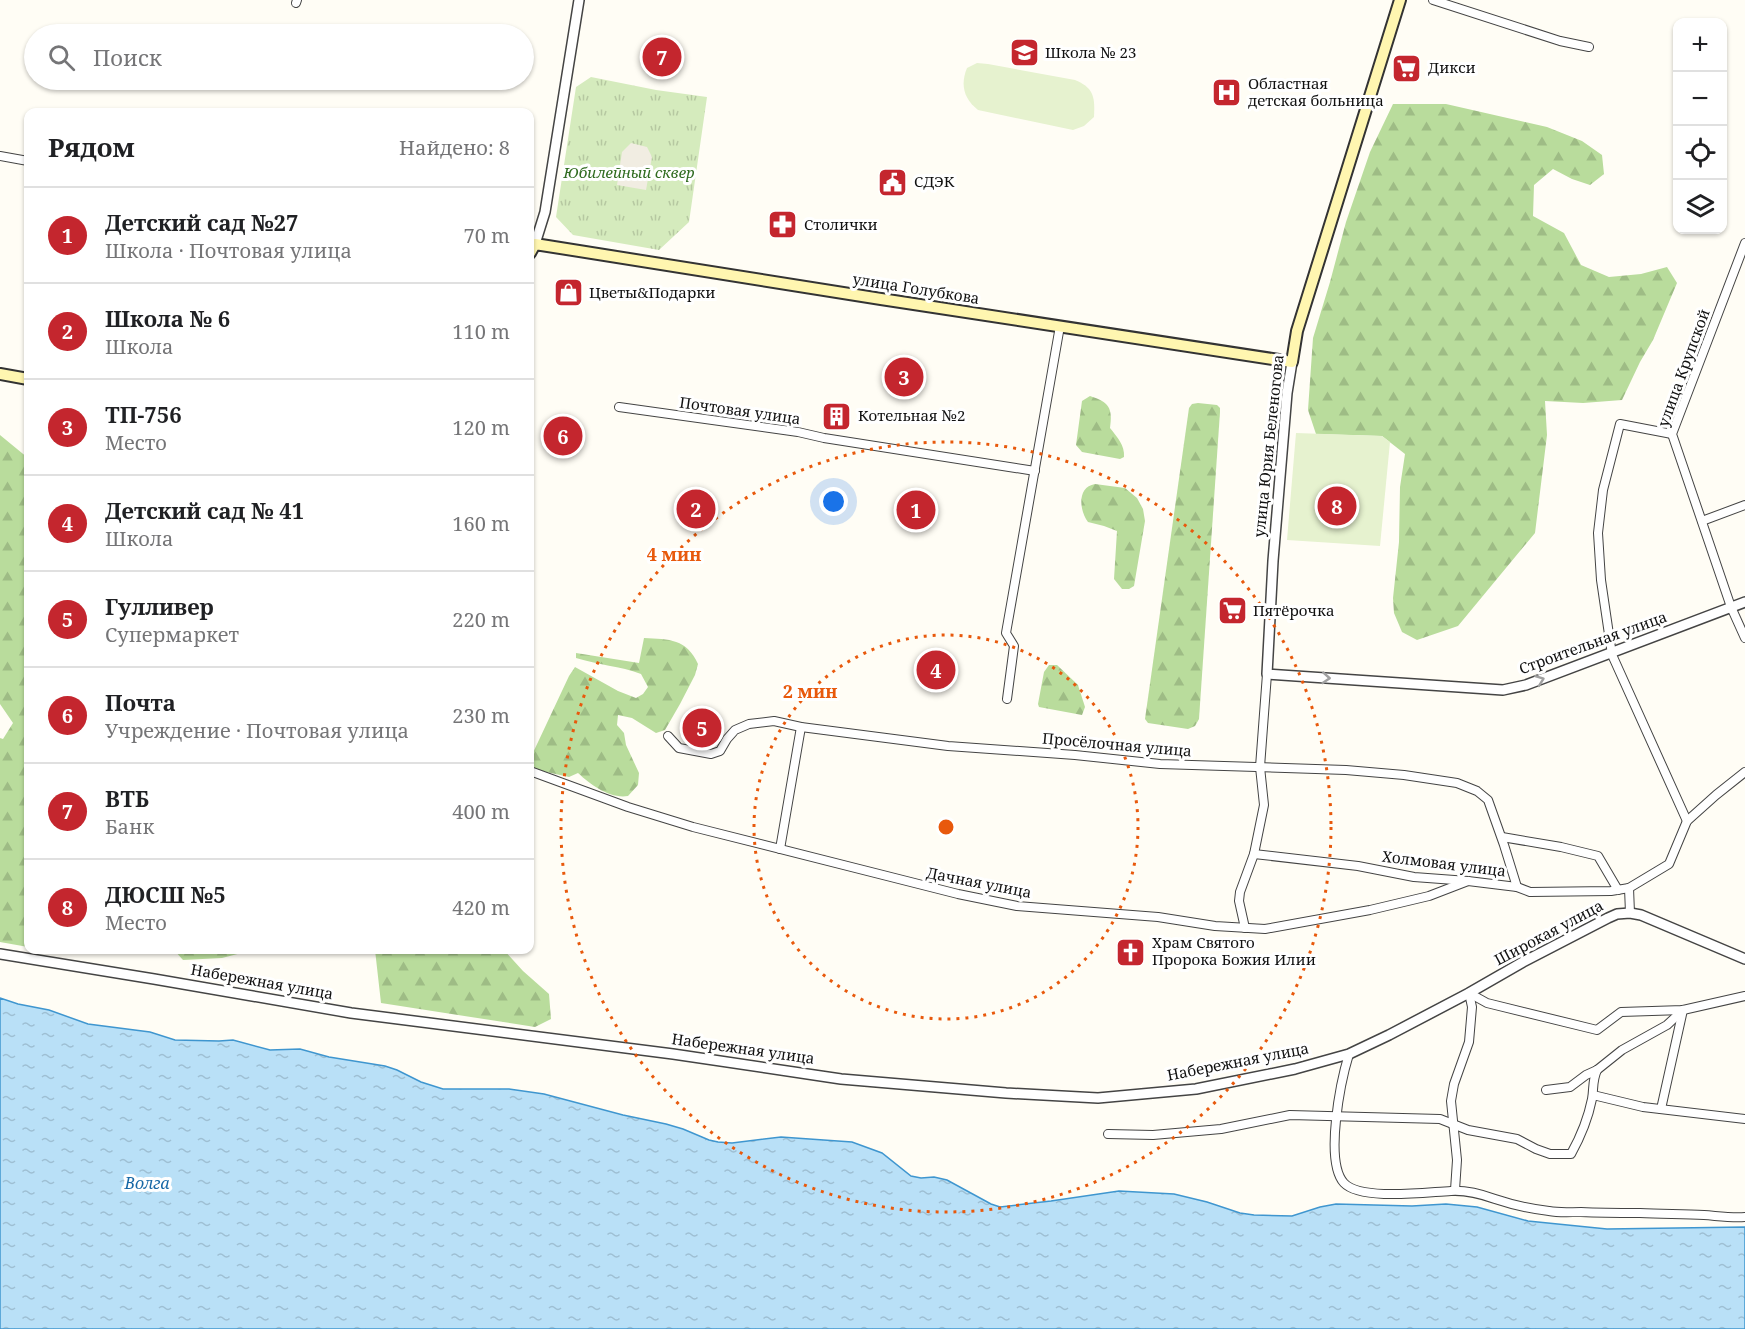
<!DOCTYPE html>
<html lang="ru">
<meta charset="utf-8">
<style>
body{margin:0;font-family:"Noto Serif",serif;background:#f2f2f2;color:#202124}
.controls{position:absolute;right:18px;top:18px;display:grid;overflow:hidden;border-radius:12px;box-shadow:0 2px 4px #0004}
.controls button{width:54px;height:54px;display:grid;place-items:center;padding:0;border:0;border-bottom:2px solid #e0e0e0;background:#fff;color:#202124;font:30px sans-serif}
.you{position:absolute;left:834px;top:502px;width:21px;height:21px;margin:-15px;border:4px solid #fff;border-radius:50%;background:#1a73e8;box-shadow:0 0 0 9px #1a73e833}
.badge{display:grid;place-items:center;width:39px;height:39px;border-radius:50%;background:#c4262e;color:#fff;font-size:20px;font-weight:700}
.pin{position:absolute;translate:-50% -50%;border:3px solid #fff;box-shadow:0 2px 6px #0006}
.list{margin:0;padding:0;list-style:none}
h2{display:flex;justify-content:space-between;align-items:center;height:78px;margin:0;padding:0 24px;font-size:26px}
h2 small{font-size:20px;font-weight:400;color:#757577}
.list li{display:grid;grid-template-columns:39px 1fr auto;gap:18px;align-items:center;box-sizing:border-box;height:96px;padding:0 24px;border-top:2px solid #e0e0e0}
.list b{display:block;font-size:22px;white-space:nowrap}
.list p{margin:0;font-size:20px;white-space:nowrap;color:#757577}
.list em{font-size:20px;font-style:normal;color:#757577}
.icon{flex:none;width:33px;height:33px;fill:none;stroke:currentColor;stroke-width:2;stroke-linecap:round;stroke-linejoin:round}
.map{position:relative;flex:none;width:1745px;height:1329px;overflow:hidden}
.search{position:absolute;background:#fff;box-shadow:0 2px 4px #0004;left:24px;top:24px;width:510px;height:66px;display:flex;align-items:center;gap:15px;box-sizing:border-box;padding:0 21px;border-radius:33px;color:#757577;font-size:22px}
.panel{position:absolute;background:#fff;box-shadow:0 2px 4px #0004;left:24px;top:108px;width:510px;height:846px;border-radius:12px}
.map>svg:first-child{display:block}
.grass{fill:url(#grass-tufts)}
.forest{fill:url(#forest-firs)}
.pitch{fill:#e6f2cf}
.plaza{fill:#f1ede2}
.water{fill:url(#water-ripples);stroke:#3f96cf;stroke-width:1.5}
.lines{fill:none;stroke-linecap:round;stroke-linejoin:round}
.minor-casing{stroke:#444;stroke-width:10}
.tertiary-casing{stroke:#444;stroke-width:12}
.secondary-casing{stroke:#333;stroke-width:14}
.minor{stroke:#fff;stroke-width:8}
.tertiary{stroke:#fff;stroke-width:9}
.secondary{stroke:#fff6b0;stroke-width:10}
.oneway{stroke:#a0a0a0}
.ring{fill:none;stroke:#e8590c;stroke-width:3;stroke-dasharray:3 6}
.labels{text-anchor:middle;stroke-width:6;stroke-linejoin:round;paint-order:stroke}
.poi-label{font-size:15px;fill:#111;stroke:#fff;text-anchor:start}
.park-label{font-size:15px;font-style:italic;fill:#2f6b1f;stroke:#fff}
.street-label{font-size:15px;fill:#111;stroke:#fff}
.water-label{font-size:16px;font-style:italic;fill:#1768a6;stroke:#fff}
.centre{fill:#e8590c;stroke:#fff;stroke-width:3}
.ring-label{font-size:18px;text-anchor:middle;font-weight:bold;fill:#e8590c;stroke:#fff;stroke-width:6;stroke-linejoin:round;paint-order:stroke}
</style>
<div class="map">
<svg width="1745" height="1329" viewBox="0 0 1745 1329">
<defs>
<pattern id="grass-tufts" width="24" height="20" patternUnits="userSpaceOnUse" patternTransform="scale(1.5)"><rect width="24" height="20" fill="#d5ebbd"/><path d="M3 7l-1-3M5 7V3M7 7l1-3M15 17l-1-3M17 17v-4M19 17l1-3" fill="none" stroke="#b6c8a1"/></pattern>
<pattern id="forest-firs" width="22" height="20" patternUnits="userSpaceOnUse" patternTransform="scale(1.5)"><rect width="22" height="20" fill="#b9dc9c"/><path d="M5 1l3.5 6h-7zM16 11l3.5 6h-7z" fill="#9ebc85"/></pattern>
<pattern id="water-ripples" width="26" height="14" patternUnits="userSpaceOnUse" patternTransform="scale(1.5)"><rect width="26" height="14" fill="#b9e0f7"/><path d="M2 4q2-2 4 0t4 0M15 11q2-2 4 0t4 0" fill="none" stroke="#9ebfd3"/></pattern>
</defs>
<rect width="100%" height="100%" fill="#fffdf5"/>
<polygon class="grass" points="591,77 656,90 707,97 689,222 659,250 573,235 556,217 576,87"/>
<g class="forest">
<polygon points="1393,104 1446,104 1547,127 1582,141 1602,155 1604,174 1590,185 1572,179 1553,169 1534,185 1533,216 1564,233 1581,265 1609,277 1641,274 1667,267 1677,283 1653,340 1640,362 1622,400 1583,403 1545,401 1547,435 1535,533 1458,626 1417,640 1402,632 1394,613 1393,598 1399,542 1400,487 1405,454 1382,436 1316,434 1308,410 1313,338 1330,282 1346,222 1370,152"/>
<path d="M 1090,396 C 1109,402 1113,408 1110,428 C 1117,437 1125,445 1124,457 L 1120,459 L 1082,452 L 1076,445 L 1082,401 Z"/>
<polygon points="1198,403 1217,405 1220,408 1220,412 1199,719 1195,726 1188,729 1148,723 1145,719 1189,408 1192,404"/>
<polygon points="0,435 28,458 28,947 0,942 0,738 3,739 13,723 0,704"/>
<path d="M 1095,484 L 1125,488 L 1137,498 L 1143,509 L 1145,521 L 1134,586 L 1129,589 L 1122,589 L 1114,579 L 1117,531 L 1104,526 L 1088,522 C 1079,510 1077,487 1095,484 Z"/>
<path d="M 644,638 C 669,639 687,639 698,664 L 695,675 L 680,704 L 665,730 L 656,733 L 632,718 L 618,715 L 617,725 L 624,733 L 626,745 L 639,773 L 638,785 L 628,796 C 610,799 591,785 578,773 L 569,777 L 533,769 L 530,763 L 531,757 L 569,676 L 575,667 L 618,691 L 636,698 L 643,694 L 648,687 L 641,674 C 620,666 598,665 576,658 L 576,653 L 639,663 Z"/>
<polygon points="1049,665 1057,665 1078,685 1085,707 1082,715 1039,707 1038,704 1044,672"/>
<polygon points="174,950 253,950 222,958 183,960"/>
<polygon points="375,950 504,950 523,971 549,994 551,1019 535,1027 381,1003"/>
</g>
<g class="pitch">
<path d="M 977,63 L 988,64 L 1075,80 C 1094,88 1095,97 1094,117 L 1084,126 L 1073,130 L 978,110 C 964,99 960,85 967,68 Z"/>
<polygon points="1296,433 1382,436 1390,442 1380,546 1287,540"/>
</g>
<polygon class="plaza" points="631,143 647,147 652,157 646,190 617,185 622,152"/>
<polygon class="water" points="0,998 18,1004 49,1010 88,1024 150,1032 175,1040 219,1041 233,1040 270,1050 300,1049 329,1057 385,1066 397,1070 421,1082 443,1089 509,1089 544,1094 623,1115 666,1124 683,1129 709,1140 718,1142 732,1143 781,1137 852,1142 882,1153 911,1176 921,1178 934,1177 947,1180 991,1204 1000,1207 1051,1201 1119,1191 1174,1194 1207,1202 1240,1213 1254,1215 1292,1216 1320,1207 1336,1204 1412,1206 1446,1204 1477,1207 1528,1221 1607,1229 1745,1227 1745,1329 0,1329"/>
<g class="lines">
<defs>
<g id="minor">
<polyline points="1433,0 1560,41 1589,47"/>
<polyline points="296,3 297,0"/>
<polyline points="0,156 28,161"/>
<polyline points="1745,243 1672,434 1731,607 1745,638"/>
<polyline points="619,407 798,432 824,438 1035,471"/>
<polyline points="1672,434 1620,424 1603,490 1598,533 1601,580 1611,648 1613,657 1687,821"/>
<polyline points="1702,521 1745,505"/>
<polyline points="1007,699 1014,646 1006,633 1060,326"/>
<polyline points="668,736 679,748 711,754 720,751 727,739 735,730 749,724 774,721 801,727 948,746 1075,755 1160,764 1346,770 1404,775 1457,783 1477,791 1488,800 1504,845 1517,887"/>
<polyline points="530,771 628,807 693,827 958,894 1017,906 1158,917 1215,926 1265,929 1370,910 1429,896 1468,881"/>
<polyline points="1502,837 1561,847 1598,856 1618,890"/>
<polyline points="780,849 801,727"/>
<polyline points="1254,854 1358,866 1414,877 1468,881 1517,887 1530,892 1611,891 1629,888 1669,864 1687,821 1716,795 1745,772"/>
<polyline points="1629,888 1630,913"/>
<polyline points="1245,928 1239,901 1240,892 1254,854 1264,805 1260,767 1267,674"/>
<polyline points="1469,993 1487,1003 1597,1030 1621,1012 1683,1010 1745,996"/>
<path d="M 1349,1054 C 1341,1080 1324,1161 1344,1183 C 1361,1201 1427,1192 1451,1191 C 1467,1190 1481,1194 1495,1199 C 1513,1205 1531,1209 1549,1211 C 1559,1213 1570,1212 1581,1212 C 1601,1213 1620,1213 1640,1213 C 1661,1214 1683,1214 1704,1215 C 1718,1216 1731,1218 1745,1217"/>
<polyline points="1546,1090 1570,1087 1586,1075 1597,1070 1622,1050 1667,1025 1683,1010"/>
<polyline points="1593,1095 1643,1107 1745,1119"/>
<polyline points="1661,1109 1683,1010"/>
<path d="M 1108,1134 L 1153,1135 L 1221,1129 L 1290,1115 L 1440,1119 L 1468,1130 L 1517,1139 L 1536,1149 L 1550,1154 L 1571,1154 C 1581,1136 1588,1119 1592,1099 C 1594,1088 1592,1081 1597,1070"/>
<polyline points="1455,1190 1457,1160 1451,1101 1454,1084 1469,1042 1472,1007 1469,993"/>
</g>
<g id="tertiary">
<polyline points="535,244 545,212 579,0"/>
<polyline points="1292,362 1287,393 1273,561 1267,674 1503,690 1526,685 1745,602"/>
<polyline points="0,954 154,979 351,1013 673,1054 841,1079 1006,1093 1098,1098 1196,1089 1295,1069 1349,1054 1389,1035 1469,993 1523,962 1608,918 1617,914 1630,913 1641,915 1745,959"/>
</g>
<g id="secondary">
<polyline points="530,253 535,244 881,299 1292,362 1297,331 1400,0"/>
<polyline points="0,374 28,379"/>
</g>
</defs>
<use href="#minor" class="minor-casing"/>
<use href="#tertiary" class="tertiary-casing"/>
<use href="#secondary" class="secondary-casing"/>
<use href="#minor" class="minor"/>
<use href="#tertiary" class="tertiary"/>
<use href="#secondary" class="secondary"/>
</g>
<defs><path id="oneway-chevron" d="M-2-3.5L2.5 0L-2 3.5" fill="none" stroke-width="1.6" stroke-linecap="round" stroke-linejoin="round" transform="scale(1.5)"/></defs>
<g class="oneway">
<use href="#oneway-chevron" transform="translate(1326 678) rotate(4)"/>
<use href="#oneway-chevron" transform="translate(1540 680) rotate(-20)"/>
</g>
<g class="ring">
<circle cx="946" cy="827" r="192"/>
<circle cx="946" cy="827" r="385"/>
</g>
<defs>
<symbol id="school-square" viewBox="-11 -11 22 22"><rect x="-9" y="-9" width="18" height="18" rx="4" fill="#c4262e" stroke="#fff"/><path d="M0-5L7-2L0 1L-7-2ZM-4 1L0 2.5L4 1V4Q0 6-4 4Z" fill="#fff"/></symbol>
<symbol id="supermarket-square" viewBox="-11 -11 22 22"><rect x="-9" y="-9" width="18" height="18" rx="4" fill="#c4262e" stroke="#fff"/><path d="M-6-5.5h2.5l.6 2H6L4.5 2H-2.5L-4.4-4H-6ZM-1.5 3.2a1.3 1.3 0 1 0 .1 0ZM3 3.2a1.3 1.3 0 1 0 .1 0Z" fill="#fff"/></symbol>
<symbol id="hospital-square" viewBox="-11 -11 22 22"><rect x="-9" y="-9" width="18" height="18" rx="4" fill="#c4262e" stroke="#fff"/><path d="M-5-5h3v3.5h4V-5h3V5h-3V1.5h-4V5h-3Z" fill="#fff"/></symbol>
<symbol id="civic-square" viewBox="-11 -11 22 22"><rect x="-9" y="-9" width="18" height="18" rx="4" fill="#c4262e" stroke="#fff"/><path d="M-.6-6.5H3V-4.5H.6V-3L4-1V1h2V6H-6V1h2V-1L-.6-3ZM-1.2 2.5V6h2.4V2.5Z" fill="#fff"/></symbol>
<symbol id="pharmacy-square" viewBox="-11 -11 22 22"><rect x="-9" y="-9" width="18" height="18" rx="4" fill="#c4262e" stroke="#fff"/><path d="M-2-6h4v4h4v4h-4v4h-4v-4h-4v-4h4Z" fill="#fff"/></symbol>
<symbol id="shop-square" viewBox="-11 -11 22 22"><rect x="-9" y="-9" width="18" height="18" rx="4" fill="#c4262e" stroke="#fff"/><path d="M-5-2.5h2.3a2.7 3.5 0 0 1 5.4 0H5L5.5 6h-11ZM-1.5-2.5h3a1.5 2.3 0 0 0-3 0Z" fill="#fff"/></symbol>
<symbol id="building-square" viewBox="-11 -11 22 22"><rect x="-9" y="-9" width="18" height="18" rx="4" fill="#c4262e" stroke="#fff"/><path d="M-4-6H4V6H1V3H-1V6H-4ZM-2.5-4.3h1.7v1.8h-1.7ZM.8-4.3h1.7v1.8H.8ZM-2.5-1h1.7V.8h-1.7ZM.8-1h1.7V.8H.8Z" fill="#fff"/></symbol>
<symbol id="church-square" viewBox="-11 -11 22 22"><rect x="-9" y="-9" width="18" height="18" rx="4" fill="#c4262e" stroke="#fff"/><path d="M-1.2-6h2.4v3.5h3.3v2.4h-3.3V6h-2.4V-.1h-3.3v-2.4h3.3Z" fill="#fff"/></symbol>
</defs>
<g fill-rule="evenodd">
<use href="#school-square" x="1008" y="36" width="33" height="33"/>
<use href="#supermarket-square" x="1390" y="52" width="33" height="33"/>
<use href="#hospital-square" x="1210" y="76" width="33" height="33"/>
<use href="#civic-square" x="876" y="166" width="33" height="33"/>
<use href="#pharmacy-square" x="766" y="208" width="33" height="33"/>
<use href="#shop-square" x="552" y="276" width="33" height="33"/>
<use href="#building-square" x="820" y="400" width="33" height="33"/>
<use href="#supermarket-square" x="1216" y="594" width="33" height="33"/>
<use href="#church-square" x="1114" y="936" width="33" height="33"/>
</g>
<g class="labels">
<g class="poi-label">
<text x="1045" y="58">Школа № 23</text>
<text x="1428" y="73">Дикси</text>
<text x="1248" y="89">Областная<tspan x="1248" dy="17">детская больница</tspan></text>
<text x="914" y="187">СДЭК</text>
<text x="804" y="230">Столички</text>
<text x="589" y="298">Цветы&amp;Подарки</text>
<text x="858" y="421">Котельная №2</text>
<text x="1253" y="616">Пятёрочка</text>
<text x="1152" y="948">Храм Святого<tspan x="1152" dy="17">Пророка Божия Илии</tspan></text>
</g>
<g class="park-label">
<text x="629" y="178">Юбилейный сквер</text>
</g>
<g class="street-label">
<text transform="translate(916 289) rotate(9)" y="5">улица Голубкова</text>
<text transform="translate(1684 368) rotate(-70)" y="5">улица Крупской</text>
<text transform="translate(740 411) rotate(8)" y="5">Почтовая улица</text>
<text transform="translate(1269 446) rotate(-84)" y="5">улица Юрия Беленогова</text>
<text transform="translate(1593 643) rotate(-20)" y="5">Строительная улица</text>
<text transform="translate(1117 745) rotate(5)" y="5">Просёлочная улица</text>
<text transform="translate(1444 864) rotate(7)" y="5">Холмовая улица</text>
<text transform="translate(979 883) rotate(11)" y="5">Дачная улица</text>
<text transform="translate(1549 933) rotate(-28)" y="5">Широкая улица</text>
<text transform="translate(262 982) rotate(10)" y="5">Набережная улица</text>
<text transform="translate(743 1049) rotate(8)" y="5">Набережная улица</text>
<text transform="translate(1238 1062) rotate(-11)" y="5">Набережная улица</text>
</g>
<g class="water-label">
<text x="147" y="1189">Волга</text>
</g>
</g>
<circle cx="946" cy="827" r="9" class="centre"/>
<g class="ring-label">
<text x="674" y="561">4 мин</text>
<text x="810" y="698">2 мин</text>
</g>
</svg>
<div class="controls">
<button>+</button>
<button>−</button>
<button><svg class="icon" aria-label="locate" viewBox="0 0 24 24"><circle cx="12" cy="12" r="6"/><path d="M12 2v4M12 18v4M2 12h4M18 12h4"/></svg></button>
<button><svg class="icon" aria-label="layers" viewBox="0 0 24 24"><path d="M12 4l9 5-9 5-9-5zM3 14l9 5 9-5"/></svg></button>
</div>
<div class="you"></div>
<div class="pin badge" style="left:916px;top:510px">1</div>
<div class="pin badge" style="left:696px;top:509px">2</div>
<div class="pin badge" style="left:904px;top:377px">3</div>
<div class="pin badge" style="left:936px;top:670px">4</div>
<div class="pin badge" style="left:702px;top:728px">5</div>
<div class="pin badge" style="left:563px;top:436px">6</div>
<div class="pin badge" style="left:662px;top:57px">7</div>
<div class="pin badge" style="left:1337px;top:506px">8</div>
<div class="search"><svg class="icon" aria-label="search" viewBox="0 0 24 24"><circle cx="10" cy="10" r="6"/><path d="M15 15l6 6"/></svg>Поиск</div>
<section class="panel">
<h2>Рядом<small>Найдено: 8</small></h2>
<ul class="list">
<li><span class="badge">1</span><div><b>Детский сад №27</b><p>Школа · Почтовая улица</p></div><em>70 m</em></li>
<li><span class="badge">2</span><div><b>Школа № 6</b><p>Школа</p></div><em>110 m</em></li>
<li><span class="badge">3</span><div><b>ТП-756</b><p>Место</p></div><em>120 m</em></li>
<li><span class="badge">4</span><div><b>Детский сад № 41</b><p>Школа</p></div><em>160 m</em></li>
<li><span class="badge">5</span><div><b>Гулливер</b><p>Супермаркет</p></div><em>220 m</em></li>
<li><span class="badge">6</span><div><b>Почта</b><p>Учреждение · Почтовая улица</p></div><em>230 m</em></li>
<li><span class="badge">7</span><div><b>ВТБ</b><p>Банк</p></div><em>400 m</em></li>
<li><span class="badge">8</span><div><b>ДЮСШ №5</b><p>Место</p></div><em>420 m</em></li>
</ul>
</section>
</div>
